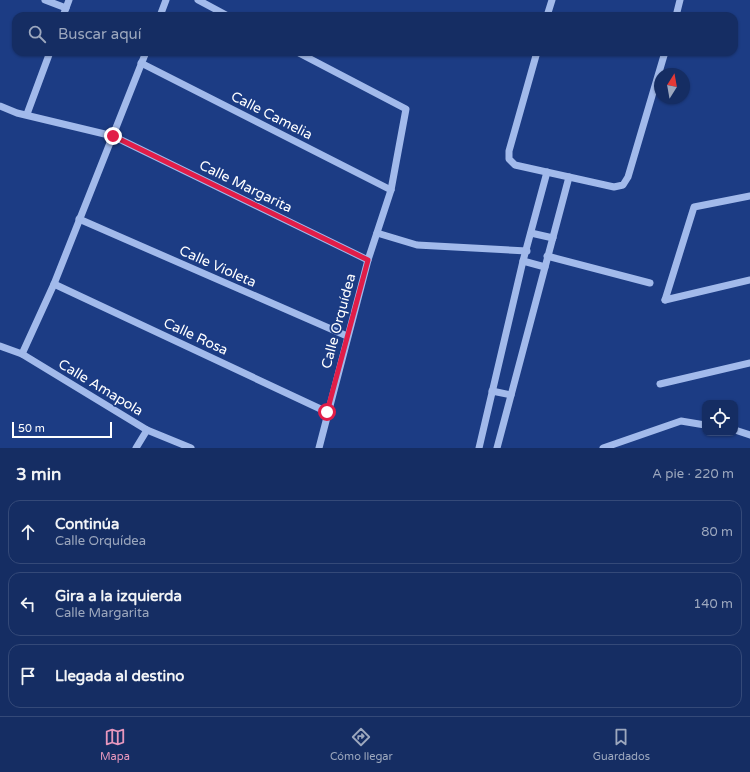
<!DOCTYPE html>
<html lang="es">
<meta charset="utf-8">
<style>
body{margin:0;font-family:"Varela Round",sans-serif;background:#22396c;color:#f1f3f6}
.controls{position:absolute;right:12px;bottom:12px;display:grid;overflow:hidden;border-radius:8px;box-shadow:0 1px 3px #0004}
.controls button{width:36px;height:36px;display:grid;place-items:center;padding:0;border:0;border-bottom:1px solid #344978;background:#152d63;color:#f1f3f6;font:20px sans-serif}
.compass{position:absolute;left:654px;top:68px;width:36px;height:36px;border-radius:50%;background:#152d63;box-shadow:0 1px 3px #0004;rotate:11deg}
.scale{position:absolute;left:12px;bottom:10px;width:100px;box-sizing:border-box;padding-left:4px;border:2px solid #fff;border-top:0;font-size:11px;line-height:14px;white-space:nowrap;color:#fff;-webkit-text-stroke:3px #1c3c84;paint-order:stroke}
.stop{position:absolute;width:12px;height:12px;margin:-9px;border:3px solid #e11d48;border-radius:50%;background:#fff}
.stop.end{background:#e11d48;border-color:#fff;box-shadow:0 1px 4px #0008}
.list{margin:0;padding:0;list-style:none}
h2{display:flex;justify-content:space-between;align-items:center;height:52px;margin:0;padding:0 16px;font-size:17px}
h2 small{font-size:13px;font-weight:400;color:#9da8be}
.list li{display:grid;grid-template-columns:26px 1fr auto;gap:12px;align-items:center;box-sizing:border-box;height:64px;margin:0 8px 8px;padding:0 8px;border:1px solid #344978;border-radius:12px}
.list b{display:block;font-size:15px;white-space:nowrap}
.list p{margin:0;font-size:13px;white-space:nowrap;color:#9da8be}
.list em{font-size:13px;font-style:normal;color:#9da8be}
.icon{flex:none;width:22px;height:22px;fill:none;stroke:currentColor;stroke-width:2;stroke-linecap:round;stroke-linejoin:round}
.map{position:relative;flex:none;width:750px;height:448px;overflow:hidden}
.search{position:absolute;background:#152d63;box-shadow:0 1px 3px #0004;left:12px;right:12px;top:12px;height:44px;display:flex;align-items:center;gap:10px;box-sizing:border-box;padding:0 14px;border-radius:12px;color:#9da8be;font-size:15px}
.sheet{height:268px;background:#152d63}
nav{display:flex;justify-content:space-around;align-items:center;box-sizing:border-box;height:56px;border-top:1px solid #344978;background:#152d63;font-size:11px;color:#9da8be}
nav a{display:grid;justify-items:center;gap:2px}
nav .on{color:#e797bd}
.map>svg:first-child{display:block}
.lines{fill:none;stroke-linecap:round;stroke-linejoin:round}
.minor{stroke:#a2baeb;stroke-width:7}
.route{stroke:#e11d48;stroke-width:5}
.labels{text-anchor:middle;stroke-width:3.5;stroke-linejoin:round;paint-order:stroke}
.street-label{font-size:14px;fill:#fff;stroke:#1c3c84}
</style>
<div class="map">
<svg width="750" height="448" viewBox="0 0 750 448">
<rect width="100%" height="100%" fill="#1c3c84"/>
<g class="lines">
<g class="minor">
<polyline points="45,0 66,8"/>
<polyline points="198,0 228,16"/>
<polyline points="63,16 69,0"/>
<polyline points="160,16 166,0"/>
<polyline points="547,16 552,0"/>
<polyline points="676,16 680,0"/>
<polyline points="297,52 406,109 391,190 368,260 319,448"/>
<polyline points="537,52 509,151 509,159 515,165 614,187 623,185 628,177 665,52"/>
<polyline points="141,63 391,190"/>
<polyline points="0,106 17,113 113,136 368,260"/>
<polyline points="27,114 50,52"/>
<polyline points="79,219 347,336"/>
<polyline points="377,233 417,245 527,251"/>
<polyline points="531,233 553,238"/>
<polyline points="547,256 650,283"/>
<polyline points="523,261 545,267"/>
<polyline points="54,284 327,412"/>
<polyline points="665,300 694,207 750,196"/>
<polyline points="665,300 750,280"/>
<polyline points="0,346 22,354 147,430 191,448"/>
<polyline points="22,354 54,284 146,52"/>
<polyline points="660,384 750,363"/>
<polyline points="492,391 511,395"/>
<polyline points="735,430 750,435"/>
<polyline points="136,448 147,430"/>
<polyline points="479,448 523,261 547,172"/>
<polyline points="497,448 569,177"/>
<polyline points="603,448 681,421 705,425"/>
</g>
</g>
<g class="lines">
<polyline class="route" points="113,136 368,260 327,412"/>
</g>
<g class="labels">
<g class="street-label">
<text transform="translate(272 115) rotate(27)" y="5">Calle Camelia</text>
<text transform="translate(246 186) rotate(26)" y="5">Calle Margarita</text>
<text transform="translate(218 266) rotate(24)" y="5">Calle Violeta</text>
<text transform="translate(338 321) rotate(-75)" y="5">Calle Orquídea</text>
<text transform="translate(196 336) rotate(25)" y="5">Calle Rosa</text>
<text transform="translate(101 387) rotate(31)" y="5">Calle Amapola</text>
</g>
</g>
</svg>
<div class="controls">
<button><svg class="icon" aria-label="locate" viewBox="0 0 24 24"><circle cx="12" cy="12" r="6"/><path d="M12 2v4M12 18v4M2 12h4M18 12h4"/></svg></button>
</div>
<svg class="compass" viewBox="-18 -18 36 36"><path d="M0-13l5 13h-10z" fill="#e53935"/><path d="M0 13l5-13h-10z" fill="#9da8be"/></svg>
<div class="scale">50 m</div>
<div class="stop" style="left:327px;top:412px"></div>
<div class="stop end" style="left:113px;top:136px"></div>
<div class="search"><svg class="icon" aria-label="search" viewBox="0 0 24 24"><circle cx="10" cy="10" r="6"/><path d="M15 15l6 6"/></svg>Buscar aquí</div>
</div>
<section class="sheet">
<h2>3 min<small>A pie · 220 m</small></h2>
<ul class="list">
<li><svg class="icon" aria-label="ahead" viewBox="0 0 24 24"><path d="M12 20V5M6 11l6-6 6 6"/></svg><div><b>Continúa</b><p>Calle Orquídea</p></div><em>80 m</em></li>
<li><svg class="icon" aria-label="left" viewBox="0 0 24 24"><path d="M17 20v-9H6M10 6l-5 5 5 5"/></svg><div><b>Gira a la izquierda</b><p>Calle Margarita</p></div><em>140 m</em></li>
<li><svg class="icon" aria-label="arrive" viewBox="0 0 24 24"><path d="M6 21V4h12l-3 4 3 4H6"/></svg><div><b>Llegada al destino</b></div></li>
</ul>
</section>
<nav>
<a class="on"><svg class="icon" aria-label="map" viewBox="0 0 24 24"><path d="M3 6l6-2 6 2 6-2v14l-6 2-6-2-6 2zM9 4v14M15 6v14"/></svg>Mapa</a>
<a><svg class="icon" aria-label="directions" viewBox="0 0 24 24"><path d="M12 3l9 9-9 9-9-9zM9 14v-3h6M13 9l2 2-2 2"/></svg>Cómo llegar</a>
<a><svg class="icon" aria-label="saved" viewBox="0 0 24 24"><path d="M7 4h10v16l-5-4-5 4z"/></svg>Guardados</a>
</nav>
